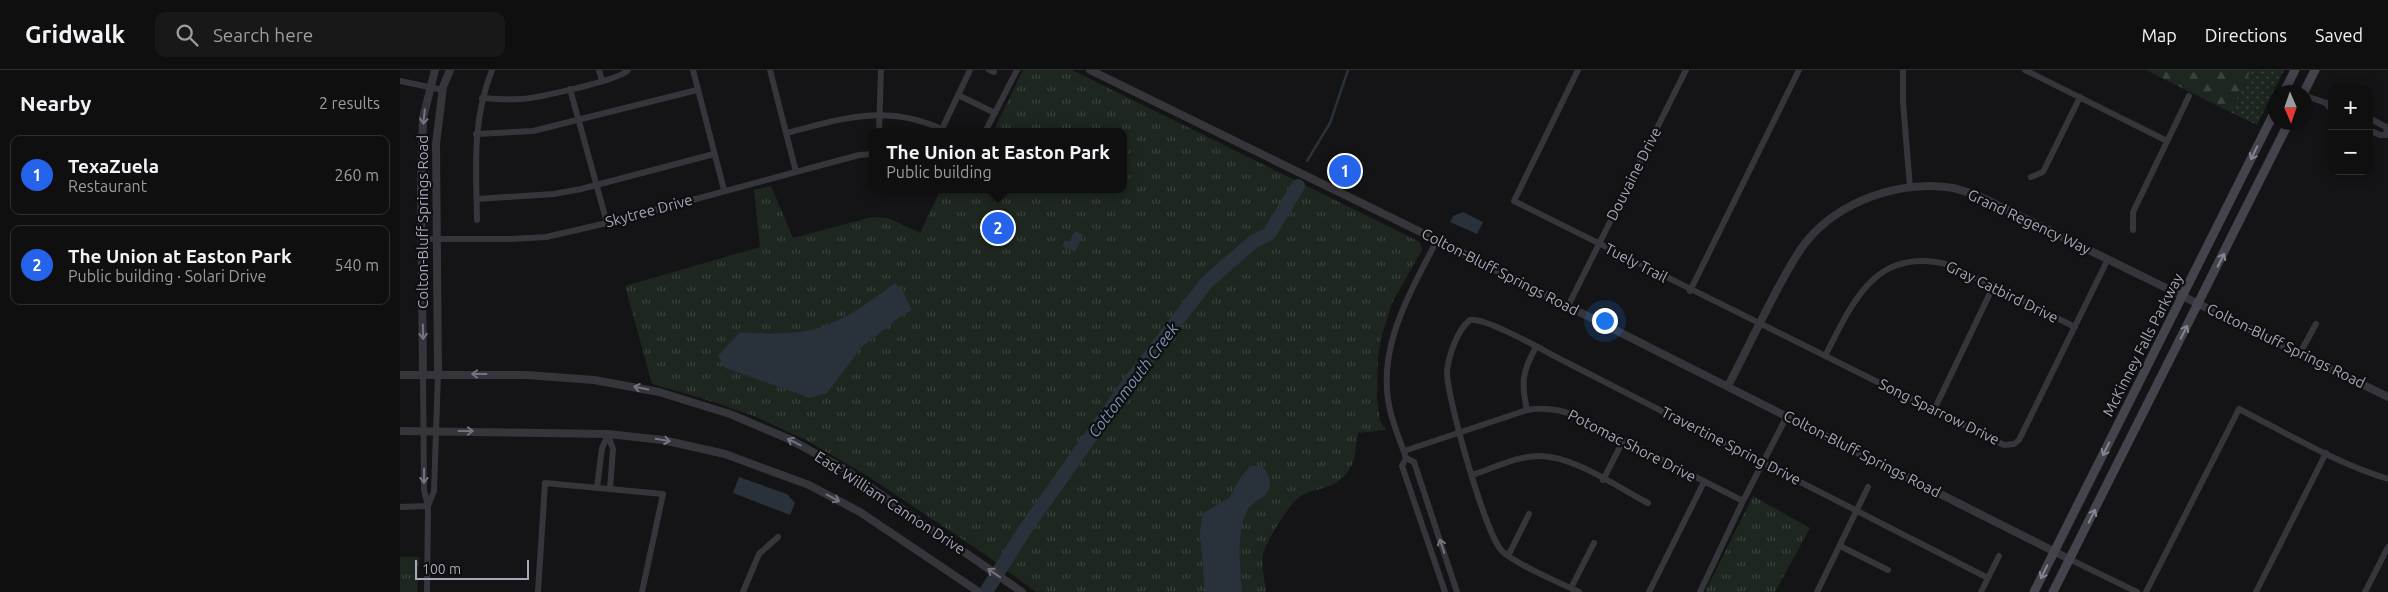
<!DOCTYPE html>
<meta charset="utf-8">
<style>
body{margin:0;font-family:Ubuntu,sans-serif;background:#181819;color:#f1f3f6}
.controls{position:absolute;right:15px;top:15px;display:grid;overflow:hidden;border-radius:10px;box-shadow:0 2px 12px #0003}
.controls button{width:45px;height:45px;display:grid;place-items:center;padding:0;border:0;border-bottom:1px solid #2f2f30;background:#0f0f10;color:#f1f3f6;font:25px sans-serif}
.compass{position:absolute;left:1868px;top:15px;width:45px;height:45px;border-radius:50%;background:#0f0f10;box-shadow:0 2px 12px #0003;rotate:178deg}
.scale{position:absolute;left:15px;bottom:12px;width:114px;box-sizing:border-box;padding-left:5px;border:2px solid #a5a8b8;border-top:0;font-size:14px;line-height:18px;white-space:nowrap;color:#a5a8b8;-webkit-text-stroke:4px #0f0f11;paint-order:stroke}
.you{position:absolute;left:1204px;top:250px;width:18px;height:18px;margin:-12px;border:4px solid #fff;border-radius:50%;background:#1a73e8;box-shadow:0 0 0 8px #1a73e833}
.badge{display:grid;place-items:center;width:32px;height:32px;border-radius:50%;background:#2563eb;color:#fff;font-size:16px;font-weight:700}
.pin{position:absolute;translate:-50% -50%;border:2px solid #fff;box-shadow:0 1px 5px #0006}
.popup{position:absolute;left:469px;top:58px;width:258px;height:65px;box-sizing:border-box;display:grid;place-content:center;border-radius:10px;background:#0f0f10;filter:drop-shadow(0 1px 4px #0005);font-size:16px;white-space:nowrap;color:#9b9c9f}
.popup b{font-size:19px;color:#f1f3f6}
.popup::after{content:'';position:absolute;left:50%;top:100%;margin-left:-10px;border:10px solid transparent;border-top-color:#0f0f10}
.list{margin:0;padding:0;list-style:none}
h2{display:flex;justify-content:space-between;align-items:center;height:65px;margin:0;padding:0 20px;font-size:21px}
h2 small{font-size:16px;font-weight:400;color:#9b9c9f}
.list li{display:grid;grid-template-columns:32px 1fr auto;gap:15px;align-items:center;box-sizing:border-box;height:80px;margin:0 10px 10px;padding:0 10px;border:1px solid #2f2f30;border-radius:10px}
.list b{display:block;font-size:19px;white-space:nowrap}
.list p{margin:0;font-size:16px;white-space:nowrap;color:#9b9c9f}
.list em{font-size:16px;font-style:normal;color:#9b9c9f}
.icon{flex:none;width:28px;height:28px;fill:none;stroke:currentColor;stroke-width:2;stroke-linecap:round;stroke-linejoin:round}
.map{position:relative;flex:none;width:1988px;height:522px;overflow:hidden}
header{display:flex;align-items:center;gap:30px;box-sizing:border-box;height:70px;padding:0 25px;background:#0f0f10;border-bottom:1px solid #2f2f30}
header strong{font-size:24px}
nav{display:flex;gap:28px;margin-inline-start:auto;font-size:18px}
.search{width:350px;height:45px;background:#181819;display:flex;align-items:center;gap:12px;box-sizing:border-box;padding:0 18px;border-radius:10px;color:#9b9c9f;font-size:19px}
main{display:flex}
aside{flex:1;background:#0f0f10}
.map>svg:first-child{display:block}
.grass{fill:url(#grass-dots)}
.forest{fill:url(#forest-firs)}
.park{fill:url(#park-tufts)}
.water{fill:#29313b}
.lines{fill:none;stroke-linecap:round;stroke-linejoin:round}
.stream{stroke:#29313b;stroke-width:2.5}
.river{stroke:#29313b;stroke-width:14}
.minor{stroke:#35353b;stroke-width:6}
.tertiary{stroke:#35353b;stroke-width:8}
.secondary{stroke:#43444c;stroke-width:9}
.oneway{stroke:#737480}
.oneway2{stroke:#838592}
.labels{text-anchor:middle;stroke-width:4.5;stroke-linejoin:round;paint-order:stroke}
.street-label{font-size:15px;fill:#a5a8b8;stroke:#0f0f11}
.water-label{font-size:16px;font-style:italic;fill:#7993b5;stroke:#0f0f11}
</style>
<header>
<strong>Gridwalk</strong>
<div class="search"><svg class="icon" aria-label="search" viewBox="0 0 24 24"><circle cx="10" cy="10" r="6"/><path d="M15 15l6 6"/></svg>Search here</div>
<nav><a>Map</a><a>Directions</a><a>Saved</a></nav>
</header>
<main>
<aside>
<h2>Nearby<small>2 results</small></h2>
<ul class="list">
<li><span class="badge">1</span><div><b>TexaZuela</b><p>Restaurant</p></div><em>260 m</em></li>
<li><span class="badge">2</span><div><b>The Union at Easton Park</b><p>Public building · Solari Drive</p></div><em>540 m</em></li>
</ul>
</aside>
<div class="map">
<svg width="1988" height="522" viewBox="0 0 1988 522">
<defs>
<pattern id="grass-dots" width="8" height="8" patternUnits="userSpaceOnUse" patternTransform="scale(1.25)"><rect width="8" height="8" fill="#1e2620"/><path d="M2 2h.1M6 6h.1" fill="none" stroke="#3c433e" stroke-width="1.8" stroke-linecap="round"/></pattern>
<pattern id="forest-firs" width="22" height="20" patternUnits="userSpaceOnUse" patternTransform="scale(1.25)"><rect width="22" height="20" fill="#1e2620"/><path d="M5 1l3.5 6h-7zM16 11l3.5 6h-7z" fill="#3c433e"/></pattern>
<pattern id="park-tufts" width="24" height="20" patternUnits="userSpaceOnUse" patternTransform="scale(1.25)"><rect width="24" height="20" fill="#1e2620"/><path d="M3 7l-1-3M5 7V3M7 7l1-3M15 17l-1-3M17 17v-4M19 17l1-3" fill="none" stroke="#3c433e"/></pattern>
</defs>
<rect width="100%" height="100%" fill="#141416"/>
<polygon class="grass" points="1851,0 1884,0 1857,55 1830,42"/>
<polygon class="forest" points="1746,0 1851,0 1830,42"/>
<g class="park">
<path d="M 623,0 L 672,0 L 1020,172 L 1022,180 L 992,233 L 981,268 L 978,288 L 977,329 L 980,351 L 986,360 L 958,363 C 955,378 957,392 945,405 C 934,419 915,418 901,426 C 890,432 866,472 863,484 C 861,496 865,510 866,522 L 636,522 L 580,481 L 466,405 L 406,370 L 354,346 L 298,327 L 252,314 L 225,216 L 360,177 L 354,120 L 371,116 L 393,168 L 472,147 L 488,148 L 520,163 L 541,119 L 558,119 L 563,122 L 565,119 L 723,119 L 723,62 L 593,62 Z"/>
<polygon points="1353,426 1410,458 1375,522 1305,522"/>
<polygon points="0,487 19,487 17,522 0,522"/>
</g>
<g class="water">
<polygon points="1063,142 1083,152 1077,164 1050,152 1053,146"/>
<polygon points="675,161 683,165 675,182 662,176 665,170 669,172"/>
<path d="M 495,213 L 502,220 L 512,240 L 497,249 L 462,277 L 427,323 L 410,328 L 325,298 L 318,286 L 340,262 C 415,268 436,257 495,213 Z"/>
<path d="M 850,396 L 862,396 C 866,401 870,406 870,413 C 870,429 853,429 847,441 C 836,464 840,497 842,522 L 805,522 L 800,462 L 803,443 L 830,427 L 840,408 Z"/>
<polygon points="339,407 387,424 395,433 390,445 333,423"/>
</g>
<g class="lines">
<polyline class="stream" points="907,91 930,53 948,0"/>
<polyline class="river" points="586,522 624,461 725,318 807,212 853,172 869,164 898,116"/>
<g class="minor">
<polyline points="199,0 202,10"/>
<polyline points="293,0 324,120"/>
<polyline points="370,0 396,102"/>
<polyline points="589,0 594,2"/>
<polyline points="1178,0 1114,131 1604,375 1614,374 1619,370 1708,189"/>
<polyline points="1503,0 1503,32 1510,118"/>
<polyline points="1625,0 1767,71"/>
<polyline points="0,11 43,20"/>
<polyline points="170,19 207,153"/>
<polyline points="558,25 595,43"/>
<polyline points="1906,26 1926,33 1932,32"/>
<path d="M 82,28 C 95,29 108,30 121,29 C 137,28 221,10 228,0"/>
<polyline points="1926,33 1932,41"/>
<polyline points="1969,48 1986,57 1987,64"/>
<polyline points="542,59 570,0"/>
<polyline points="1969,60 1980,65 1988,65"/>
<polyline points="479,62 481,0"/>
<polyline points="585,62 617,0"/>
<path d="M 387,63 C 446,47 490,33 548,62"/>
<polyline points="76,64 133,61 297,20"/>
<polyline points="1631,107 1643,102 1680,27"/>
<polyline points="77,129 154,124 181,119 314,84"/>
<path d="M 77,150 C 76,96 72,51 92,0"/>
<polyline points="1733,160 1733,142 1789,26"/>
<polyline points="22,169 111,169 146,167 207,153 459,85 473,84"/>
<path d="M 1037,170 C 1010,223 974,281 991,344 C 995,359 1001,373 1006,388 L 1002,396 L 1045,522"/>
<polyline points="1290,221 1399,0"/>
<polyline points="1168,236 1286,0"/>
<polyline points="1900,283 1916,254"/>
<path d="M 1425,286 C 1453,232 1475,175 1550,195 L 1675,257"/>
<polyline points="23,305 24,420 28,436 27,522"/>
<path d="M 1127,340 C 1121,313 1122,302 1136,277"/>
<polyline points="1534,340 1594,215"/>
<polyline points="208,365 213,379 210,419"/>
<path d="M 1004,381 L 1127,340 C 1144,337 1158,339 1174,345 L 1343,431"/>
<polyline points="1006,388 1014,392 1057,522"/>
<path d="M 1072,405 C 1093,398 1117,386 1139,386 C 1174,386 1217,417 1248,433"/>
<polyline points="1203,410 1223,371"/>
<polyline points="197,417 202,378 208,365"/>
<polyline points="28,436 34,421 38,304"/>
<polyline points="0,437 28,436"/>
<polyline points="1440,476 1488,500"/>
<polyline points="1108,486 1129,444"/>
<polyline points="1669,489 1737,522"/>
<polyline points="1171,518 1194,473"/>
<polyline points="138,522 145,413 263,424 242,522"/>
<polyline points="343,522 359,484 378,467"/>
<path d="M 1179,522 C 1160,513 1115,494 1102,481 C 1086,466 1046,325 1047,301 C 1049,285 1057,260 1070,250 C 1086,247 1148,283 1166,292 C 1307,363 1447,436 1588,508"/>
<polyline points="1249,522 1304,412"/>
<polyline points="1300,522 1343,431 1387,346"/>
<polyline points="1417,522 1468,417"/>
<polyline points="1581,522 1599,486"/>
<path d="M 1746,522 L 1839,339 C 1888,364 1936,393 1988,409"/>
<polyline points="1856,522 1926,383"/>
<polyline points="1965,522 1988,477"/>
</g>
<g class="tertiary">
<polyline points="690,0 1037,170 1669,489"/>
<polyline points="38,304 36,74 43,17 50,0"/>
<polyline points="0,305 126,305 194,310 259,322 330,344 389,369 444,399 622,522"/>
<polyline points="23,305 21,119 23,48 35,0"/>
<path d="M 1328,316 C 1345,283 1361,250 1378,218 C 1387,202 1395,186 1406,172 C 1439,131 1501,109 1553,118 C 1562,120 1570,123 1579,126 L 1988,327"/>
<polyline points="0,361 208,364 263,370 325,384 409,415 460,442 579,522"/>
</g>
<g class="secondary">
<polyline points="1884,22 1895,0"/>
<polyline points="1904,22 1915,0"/>
<polyline points="1634,522 1876,39"/>
<polyline points="1653,522 1889,52"/>
</g>
</g>
<defs><path id="oneway-shaft" d="M-6 0H5M1.5-3L5.5 0L1.5 3" fill="none" stroke-width="1.6" stroke-linecap="round" stroke-linejoin="round" transform="scale(1.25)"/></defs>
<g class="oneway">
<use href="#oneway-shaft" transform="translate(24 47) rotate(96)"/>
<use href="#oneway-shaft" transform="translate(23 262) rotate(89)"/>
<use href="#oneway-shaft" transform="translate(79 304) rotate(180)"/>
<use href="#oneway-shaft" transform="translate(241 318) rotate(-169)"/>
<use href="#oneway-shaft" transform="translate(66 361)"/>
<use href="#oneway-shaft" transform="translate(263 370) rotate(9)"/>
<use href="#oneway-shaft" transform="translate(394 372) rotate(-153)"/>
<use href="#oneway-shaft" transform="translate(24 406) rotate(91)"/>
<use href="#oneway-shaft" transform="translate(433 428) rotate(28)"/>
<use href="#oneway-shaft" transform="translate(1042 476) rotate(-108)"/>
<use href="#oneway-shaft" transform="translate(594 503) rotate(-145)"/>
</g>
<g class="oneway2">
<use href="#oneway-shaft" transform="translate(1854 83) rotate(116)"/>
<use href="#oneway-shaft" transform="translate(1821 190) rotate(-63)"/>
<use href="#oneway-shaft" transform="translate(1784 262) rotate(-63)"/>
<use href="#oneway-shaft" transform="translate(1706 379) rotate(117)"/>
<use href="#oneway-shaft" transform="translate(1692 446) rotate(-63)"/>
<use href="#oneway-shaft" transform="translate(1644 502) rotate(116)"/>
</g>
<g class="labels">
<g class="street-label">
<text transform="translate(1234 104) rotate(-63)" y="5">Douvaine Drive</text>
<text transform="translate(249 141) rotate(-15)" y="5">Skytree Drive</text>
<text transform="translate(23 152) rotate(-90)" y="5">Colton-Bluff Springs Road</text>
<text transform="translate(1629 152) rotate(25)" y="5">Grand Regency Way</text>
<text transform="translate(1236 193) rotate(27)" y="5">Tuely Trail</text>
<text transform="translate(1100 202) rotate(27)" y="5">Colton-Bluff Springs Road</text>
<text transform="translate(1602 222) rotate(26)" y="5">Gray Catbird Drive</text>
<text transform="translate(1743 275) rotate(-63)" y="5">McKinney Falls Parkway</text>
<text transform="translate(1886 276) rotate(26)" y="5">Colton-Bluff Springs Road</text>
<text transform="translate(1539 342) rotate(26)" y="5">Song Sparrow Drive</text>
<text transform="translate(1232 376) rotate(27)" y="5">Potomac Shore Drive</text>
<text transform="translate(1331 376) rotate(27)" y="5">Travertine Spring Drive</text>
<text transform="translate(1462 384) rotate(27)" y="5">Colton-Bluff Springs Road</text>
<text transform="translate(490 433) rotate(33)" y="5">East William Cannon Drive</text>
</g>
<g class="water-label">
<text transform="translate(733 310) rotate(-53)" y="6">Cottonmouth Creek</text>
</g>
</g>
</svg>
<div class="controls">
<button>+</button>
<button>−</button>
</div>
<svg class="compass" viewBox="-18 -18 36 36"><path d="M0-13l5 13h-10z" fill="#e53935"/><path d="M0 13l5-13h-10z" fill="#9b9c9f"/></svg>
<div class="scale">100 m</div>
<div class="you"></div>
<div class="pin badge" style="left:945px;top:101px">1</div>
<div class="pin badge" style="left:598px;top:158px">2</div>
<div class="popup"><b>The Union at Easton Park</b>Public building</div>
</div>
</main>
